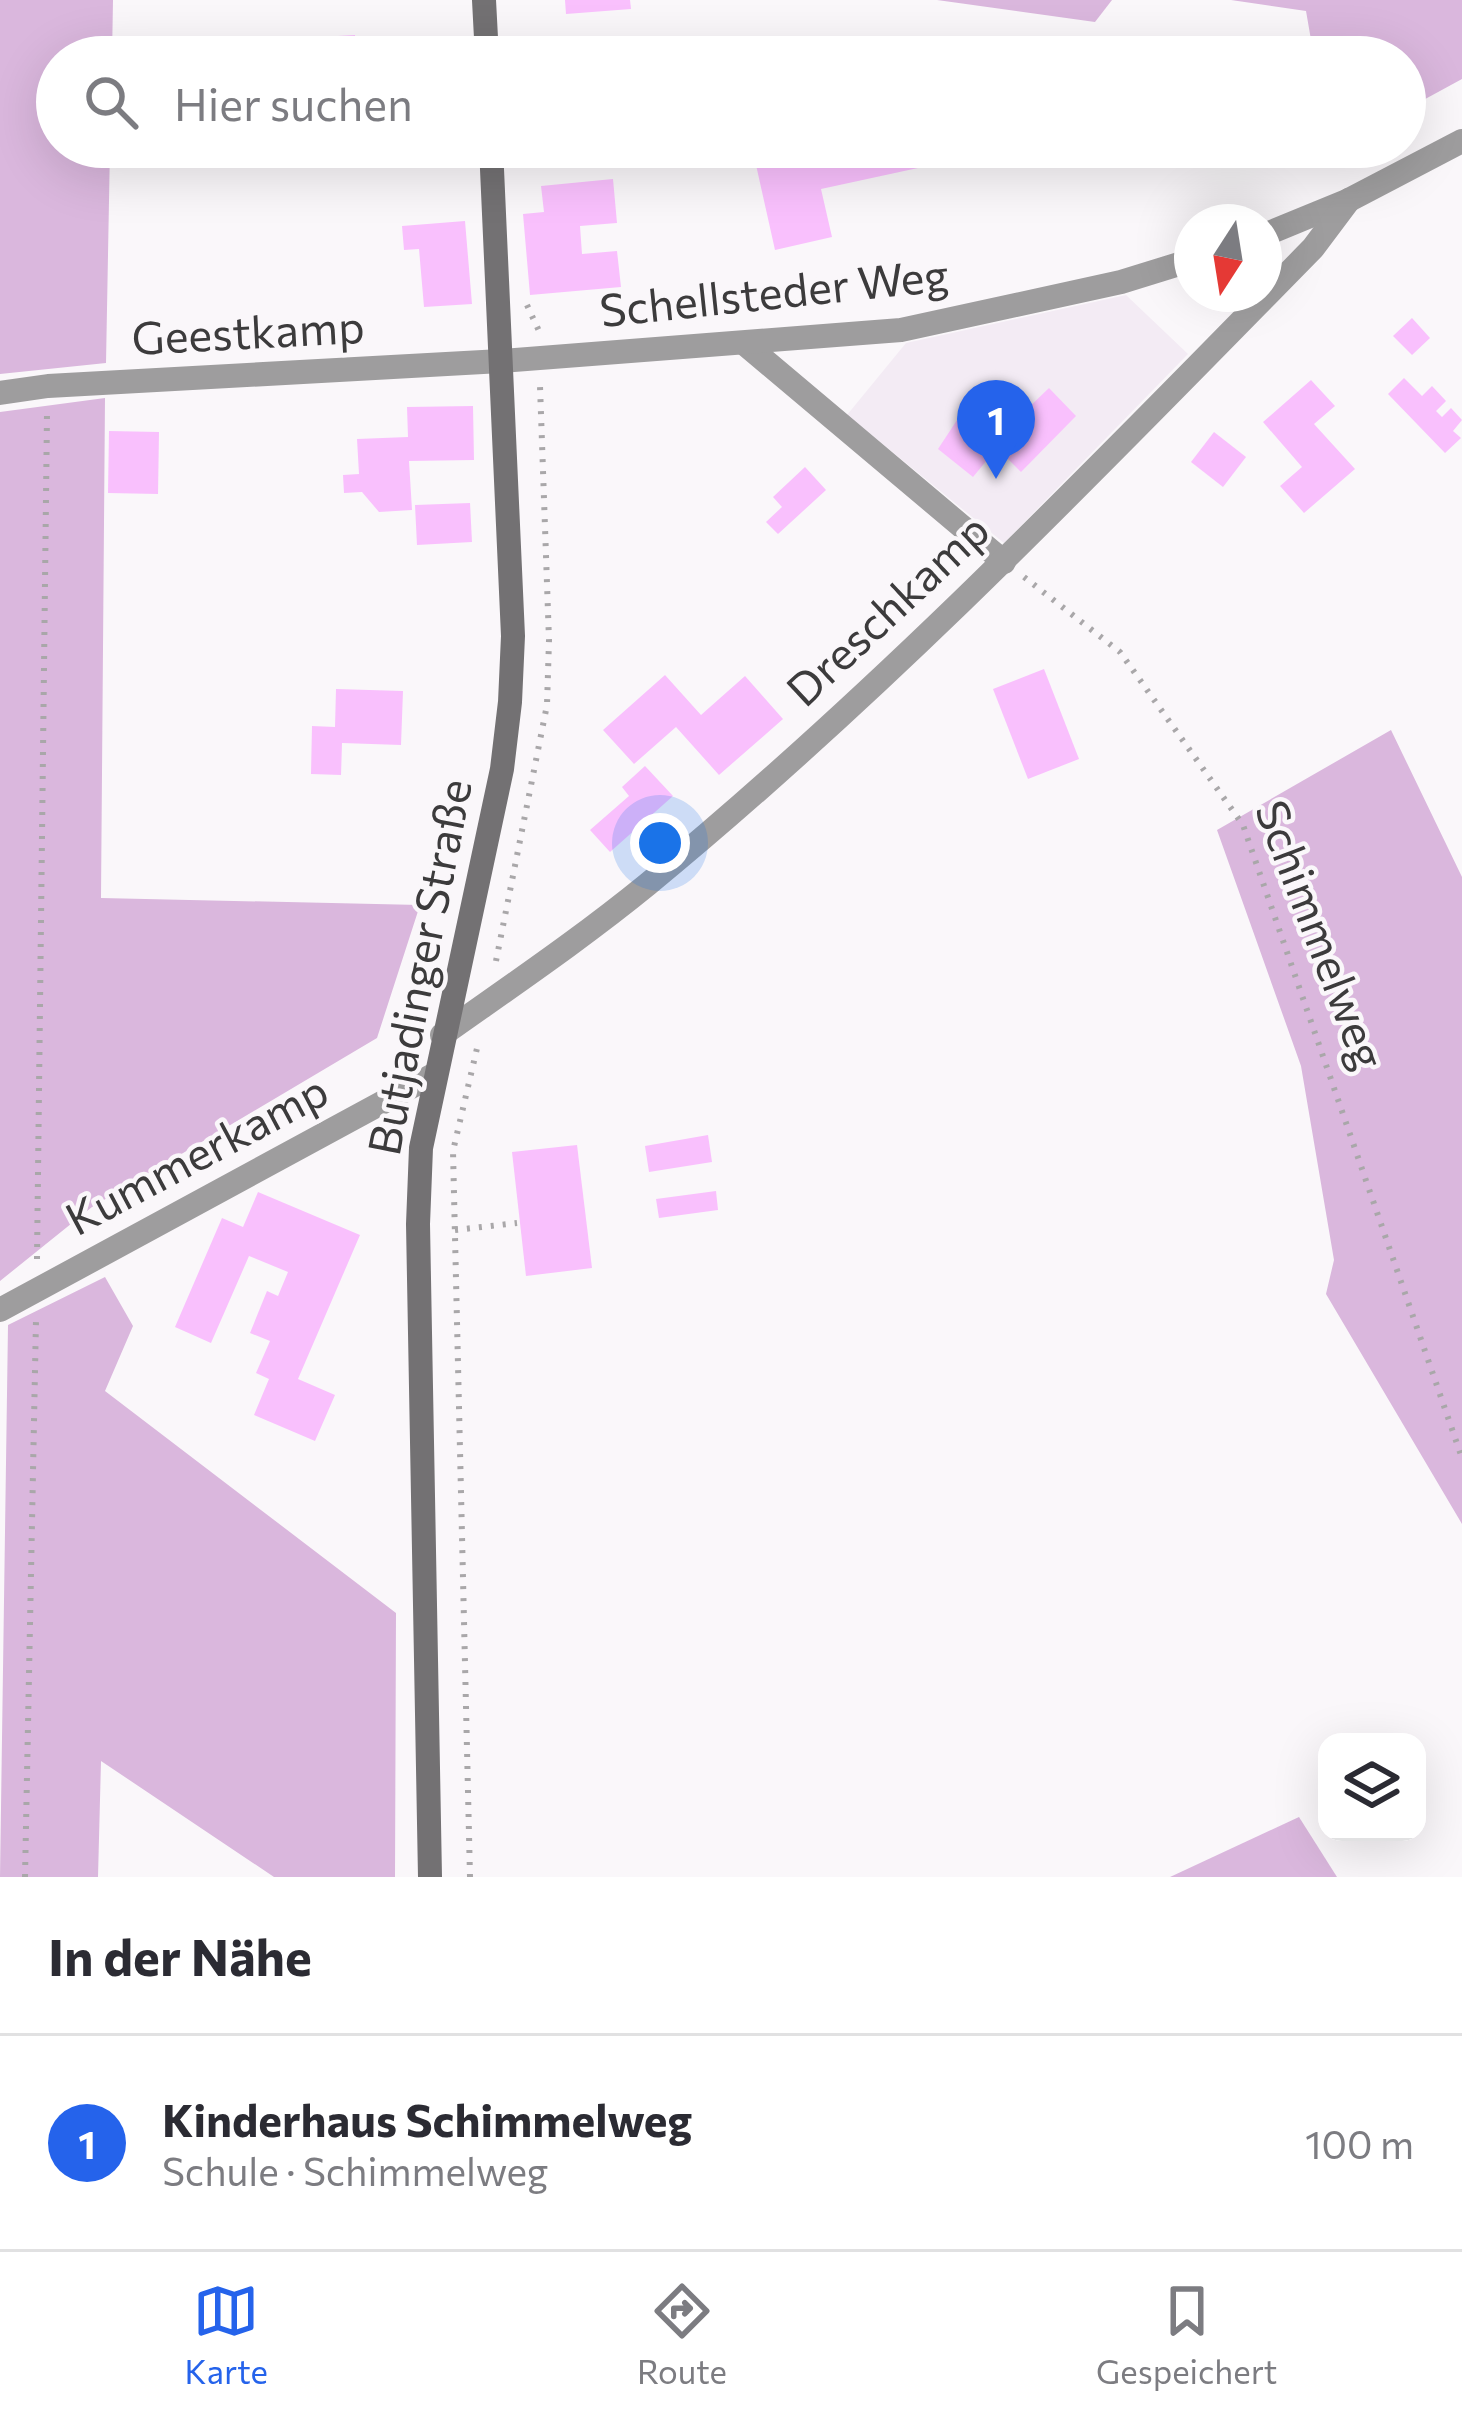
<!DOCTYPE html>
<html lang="de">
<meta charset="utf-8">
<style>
body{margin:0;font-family:Commissioner,sans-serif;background:#f2f2f3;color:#2b2b33}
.controls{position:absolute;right:36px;bottom:36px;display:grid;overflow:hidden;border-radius:24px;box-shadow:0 12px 48px #0002}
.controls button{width:108px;height:108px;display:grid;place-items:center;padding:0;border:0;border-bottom:3px solid #e1e1e2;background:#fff;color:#2b2b33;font:60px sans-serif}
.compass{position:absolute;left:1174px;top:204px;width:108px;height:108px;border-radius:50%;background:#fff;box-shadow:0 12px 48px #0002;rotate:192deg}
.you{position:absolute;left:660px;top:843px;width:42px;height:42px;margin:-30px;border:9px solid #fff;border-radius:50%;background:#1a73e8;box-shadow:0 0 0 18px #1a73e833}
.badge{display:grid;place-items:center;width:78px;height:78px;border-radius:50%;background:#2563eb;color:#fff;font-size:39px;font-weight:700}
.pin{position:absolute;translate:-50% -99px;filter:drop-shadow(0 3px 6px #0008)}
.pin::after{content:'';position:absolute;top:63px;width:42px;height:36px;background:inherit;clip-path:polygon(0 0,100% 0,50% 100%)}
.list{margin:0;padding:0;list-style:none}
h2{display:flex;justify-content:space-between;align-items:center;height:156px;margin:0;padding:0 48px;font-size:51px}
h2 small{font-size:39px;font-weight:400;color:#7c7c81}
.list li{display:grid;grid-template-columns:78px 1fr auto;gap:36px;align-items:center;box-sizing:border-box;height:216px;padding:0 48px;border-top:3px solid #e1e1e2}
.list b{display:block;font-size:45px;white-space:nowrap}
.list p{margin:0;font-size:39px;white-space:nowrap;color:#7c7c81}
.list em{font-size:39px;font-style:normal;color:#7c7c81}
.icon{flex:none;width:66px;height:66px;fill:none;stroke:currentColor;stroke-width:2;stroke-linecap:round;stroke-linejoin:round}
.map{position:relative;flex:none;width:1462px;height:1877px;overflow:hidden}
.search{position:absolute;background:#fff;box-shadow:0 12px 48px #0002;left:36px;right:36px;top:36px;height:132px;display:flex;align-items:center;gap:30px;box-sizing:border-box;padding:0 42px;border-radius:66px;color:#7c7c81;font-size:45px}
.sheet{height:372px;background:#fff}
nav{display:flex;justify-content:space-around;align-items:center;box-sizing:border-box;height:168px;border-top:3px solid #e1e1e2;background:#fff;font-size:33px;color:#7c7c81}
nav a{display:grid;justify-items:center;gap:6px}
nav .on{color:#2563eb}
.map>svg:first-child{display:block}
.built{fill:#f3ebf4}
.green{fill:#dab7dd}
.building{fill:#f9c0fd}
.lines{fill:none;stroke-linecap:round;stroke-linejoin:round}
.path{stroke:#a9a7a9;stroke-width:6;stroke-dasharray:3 9;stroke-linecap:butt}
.street{stroke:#9e9d9e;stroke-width:24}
.secondary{stroke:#737173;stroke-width:24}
.labels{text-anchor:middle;stroke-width:9;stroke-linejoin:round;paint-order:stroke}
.street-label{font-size:45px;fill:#3c3b3c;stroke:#faf7fa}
</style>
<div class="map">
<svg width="1462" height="1877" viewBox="0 0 1462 1877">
<rect width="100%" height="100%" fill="#faf7fa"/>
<polygon class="built" points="1126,295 1188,354 1004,543 847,415 906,343"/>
<g class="green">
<polygon points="0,0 113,0 112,57 57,57 57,147 110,147 106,363 0,374"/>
<polygon points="937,0 1112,0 1095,22"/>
<polygon points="1231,0 1462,0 1462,79 1405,110 1405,57 1314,57 1306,11"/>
<polygon points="105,398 101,898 420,905 377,1038 92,1207 0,1281 0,412"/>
<polygon points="1391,730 1462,877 1462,1524 1326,1294 1334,1260 1301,1066 1217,830"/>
<polygon points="105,1277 133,1326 105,1391 396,1613 395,1877 274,1877 101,1761 98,1877 0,1877 8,1325"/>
<polygon points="1299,1817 1337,1877 1170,1877"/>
</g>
<g class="building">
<polygon points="565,0 630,0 631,9 566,14"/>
<polygon points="355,35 355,46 421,42 422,57 287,57 286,39"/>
<polygon points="752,147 913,147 918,168 821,189 832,237 775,250"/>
<polygon points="613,179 617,223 580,226 582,254 617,251 621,287 530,295 523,214 544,212 541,186"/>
<polygon points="465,221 472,304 424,307 419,249 404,250 402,226"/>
<polygon points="1412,318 1430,338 1412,355 1393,336"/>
<polygon points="1404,378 1422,396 1432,386 1446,401 1436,411 1442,417 1451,408 1462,420 1453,431 1461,438 1445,453 1388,394"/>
<polygon points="1311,380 1335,406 1314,424 1355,469 1304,513 1280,486 1302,467 1263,422"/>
<polygon points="1049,388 1076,416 1021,472 997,448 973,477 938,449 963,411 998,437"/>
<polygon points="473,406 474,460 409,461 412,510 379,512 362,492 344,493 343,475 359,474 357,439 408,437 407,407"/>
<polygon points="109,431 159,432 158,494 108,493"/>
<polygon points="1214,432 1246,457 1223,487 1191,462"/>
<polygon points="805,467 826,490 778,534 766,522 782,507 773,497"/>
<polygon points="470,503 472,542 417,545 415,505"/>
<polygon points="1044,669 1079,759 1028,779 993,689"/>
<polygon points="665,675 701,715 745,676 783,719 719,775 676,727 634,764 603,730"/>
<polygon points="336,689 403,691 401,745 342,743 341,775 311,774 312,726 335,727"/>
<polygon points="645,766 673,796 610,852 590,830 629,796 622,787"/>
<polygon points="708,1135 712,1162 649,1172 645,1146"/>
<polygon points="577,1145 592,1268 526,1276 512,1152"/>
<polygon points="716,1191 718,1210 659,1218 656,1199"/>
<polygon points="258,1192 360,1235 298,1379 335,1395 315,1441 254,1415 269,1379 256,1373 270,1341 250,1333 267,1291 278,1296 288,1272 249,1256 211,1343 175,1327 222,1218 243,1227"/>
</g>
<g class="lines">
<g class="path">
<polyline points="527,305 539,331"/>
<polyline points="1024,577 1120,652 1243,825 1462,1458"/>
<polyline points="496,961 547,705 549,640 540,386"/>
<polyline points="455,1230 517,1223"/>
<polyline points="37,1259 47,414"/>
<polyline points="25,1877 36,1320"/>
<polyline points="470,1877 453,1151 478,1044"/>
</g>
<g class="street">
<polyline points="1264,235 1349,200 1462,141"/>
<polyline points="745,344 1004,562"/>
<polyline points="0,393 48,386 501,361 901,330 1121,282 1192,260"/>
<path d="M 442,1035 C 511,986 582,938 648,884 C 885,689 1098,467 1313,248 L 1349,200"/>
<polyline points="0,1310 435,1074"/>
</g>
<g class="secondary">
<polyline points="484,0 487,57"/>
<polyline points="430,1877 418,1224 421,1148 502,769 510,702 513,636 491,147"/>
</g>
</g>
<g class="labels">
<g class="street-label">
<text transform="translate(774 293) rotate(-6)" y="16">Schellsteder Weg</text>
<text transform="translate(248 333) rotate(-3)" y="16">Geestkamp</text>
<text transform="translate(888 610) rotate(-43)" y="16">Dreschkamp</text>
<text transform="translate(1320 935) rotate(69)" y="16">Schimmelweg</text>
<text transform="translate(420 967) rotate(-79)" y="16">Butjadinger Straße</text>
<text transform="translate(197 1155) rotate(-28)" y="16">Kummerkamp</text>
</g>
</g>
</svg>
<div class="controls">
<button><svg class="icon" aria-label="layers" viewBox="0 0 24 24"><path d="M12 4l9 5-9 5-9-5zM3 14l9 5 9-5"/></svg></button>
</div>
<svg class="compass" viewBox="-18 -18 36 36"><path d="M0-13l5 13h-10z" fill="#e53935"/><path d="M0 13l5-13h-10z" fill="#7c7c81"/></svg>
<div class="you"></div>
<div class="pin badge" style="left:996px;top:479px">1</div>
<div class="search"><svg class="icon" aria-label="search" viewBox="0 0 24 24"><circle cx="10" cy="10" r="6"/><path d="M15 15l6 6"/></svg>Hier suchen</div>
</div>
<section class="sheet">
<h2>In der Nähe<small></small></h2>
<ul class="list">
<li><span class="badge">1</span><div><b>Kinderhaus Schimmelweg</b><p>Schule · Schimmelweg</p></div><em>100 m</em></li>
</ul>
</section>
<nav>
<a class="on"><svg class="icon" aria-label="map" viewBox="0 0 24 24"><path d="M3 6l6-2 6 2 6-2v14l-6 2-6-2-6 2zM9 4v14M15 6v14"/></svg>Karte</a>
<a><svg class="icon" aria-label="directions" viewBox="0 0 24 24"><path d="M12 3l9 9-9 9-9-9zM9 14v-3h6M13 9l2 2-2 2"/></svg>Route</a>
<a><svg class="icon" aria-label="saved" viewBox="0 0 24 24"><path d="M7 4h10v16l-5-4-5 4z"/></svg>Gespeichert</a>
</nav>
